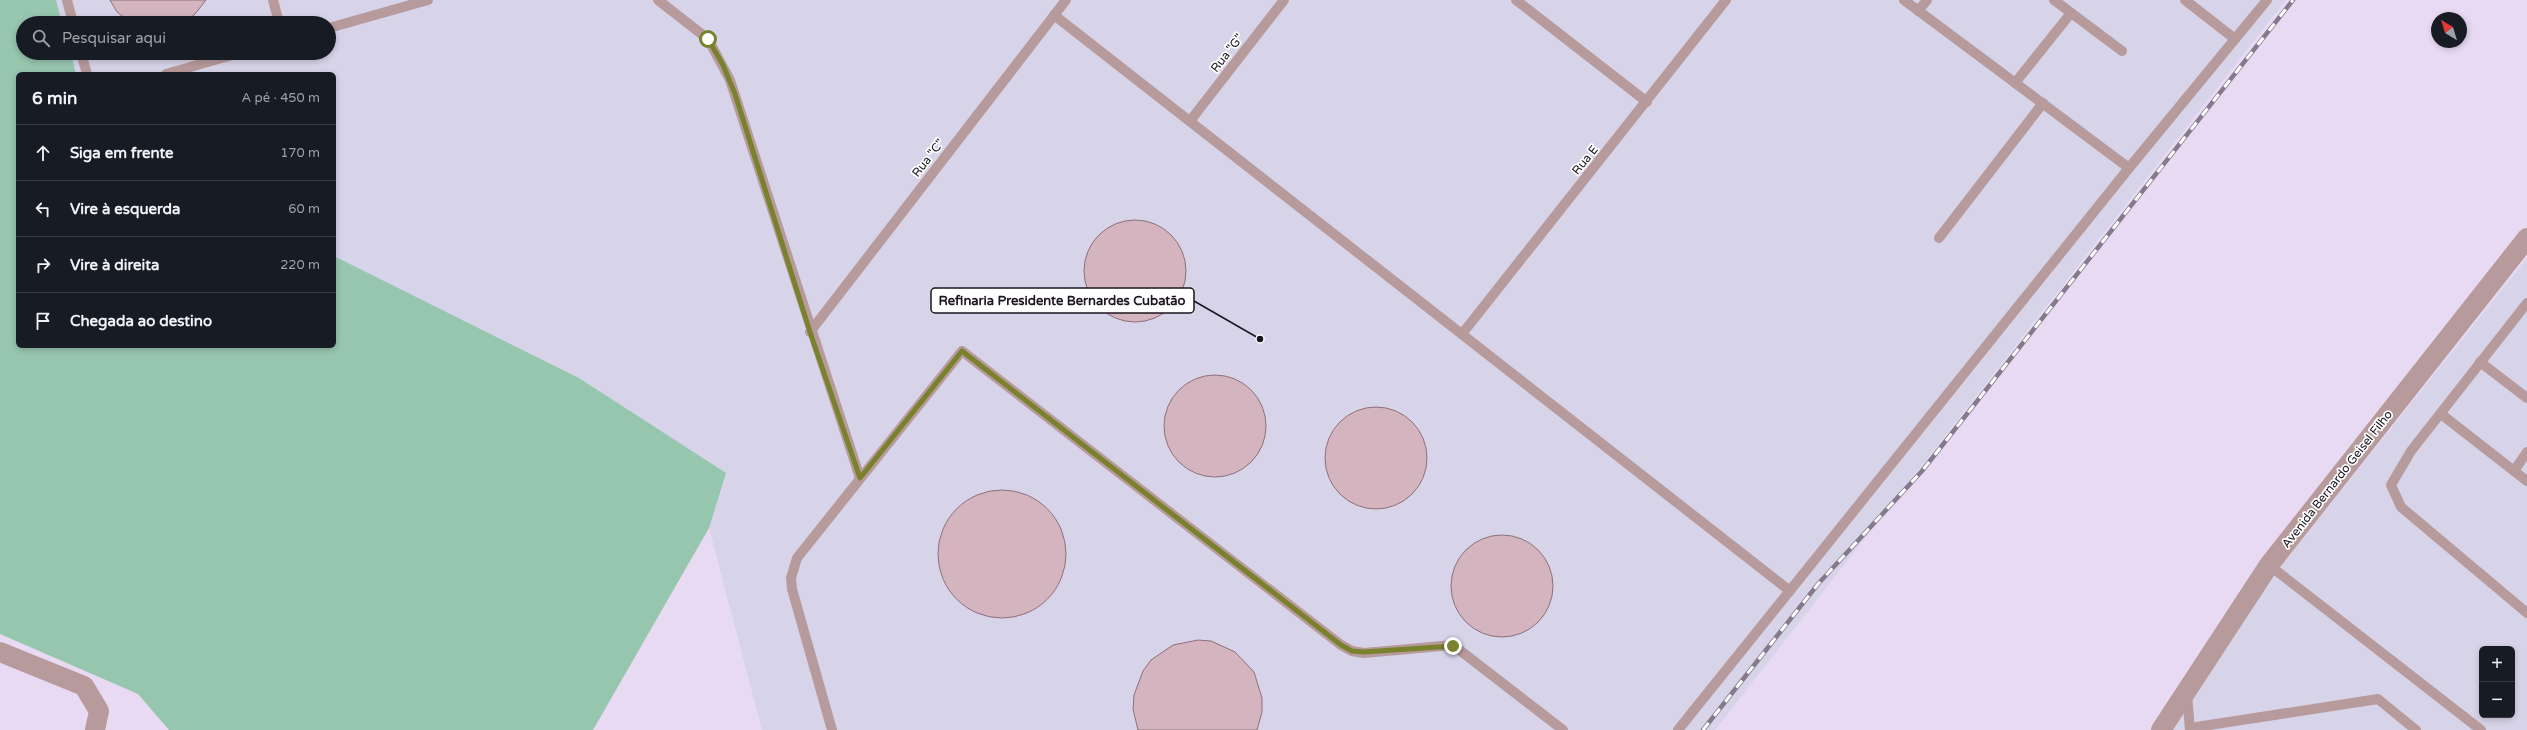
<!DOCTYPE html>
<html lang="pt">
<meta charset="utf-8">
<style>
body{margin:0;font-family:"Varela Round",sans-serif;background:#20242c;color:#f1f3f6}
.controls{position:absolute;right:12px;bottom:12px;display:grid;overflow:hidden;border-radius:6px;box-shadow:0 2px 6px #0003}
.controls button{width:36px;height:36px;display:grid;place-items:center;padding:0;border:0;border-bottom:1px solid #363941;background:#171b24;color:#f1f3f6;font:20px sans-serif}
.compass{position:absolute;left:2431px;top:12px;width:36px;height:36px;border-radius:50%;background:#171b24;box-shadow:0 2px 6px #0003;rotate:322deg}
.stop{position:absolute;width:12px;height:12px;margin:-9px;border:3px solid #7a812c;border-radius:50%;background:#fff}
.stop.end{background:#7a812c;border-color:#fff;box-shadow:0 1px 4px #0008}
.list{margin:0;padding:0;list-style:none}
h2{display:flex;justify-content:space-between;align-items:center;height:52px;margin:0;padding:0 16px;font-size:17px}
h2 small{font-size:13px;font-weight:400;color:#9ea1a6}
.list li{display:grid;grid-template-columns:26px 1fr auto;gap:12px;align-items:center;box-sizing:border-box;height:56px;padding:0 16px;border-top:1px solid #363941}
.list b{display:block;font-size:15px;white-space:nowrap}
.list em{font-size:13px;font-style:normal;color:#9ea1a6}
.icon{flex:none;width:22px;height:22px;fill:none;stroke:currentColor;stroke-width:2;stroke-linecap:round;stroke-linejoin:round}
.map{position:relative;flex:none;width:2527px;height:730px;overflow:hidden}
.search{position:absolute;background:#171b24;box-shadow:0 2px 6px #0003;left:16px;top:16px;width:320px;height:44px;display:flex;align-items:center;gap:10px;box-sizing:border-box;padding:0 14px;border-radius:22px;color:#9ea1a6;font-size:15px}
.panel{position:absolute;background:#171b24;box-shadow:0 2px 6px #0003;left:16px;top:72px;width:320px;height:276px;border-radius:6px}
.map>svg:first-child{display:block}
.industrial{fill:#d7d4e9;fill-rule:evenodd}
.green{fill:#97c6af}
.building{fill:#d4b5bf;stroke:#8c7079}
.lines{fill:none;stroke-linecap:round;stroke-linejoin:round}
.lane{stroke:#b79a9b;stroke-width:10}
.street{stroke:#b79a9b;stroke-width:20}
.rail-casing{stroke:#857a8b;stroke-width:4.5}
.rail{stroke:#fff;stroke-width:3;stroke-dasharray:9;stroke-linecap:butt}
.route{stroke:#7a812c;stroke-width:5}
.labels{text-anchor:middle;stroke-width:3.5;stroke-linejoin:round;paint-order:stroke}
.street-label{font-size:12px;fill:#1b151e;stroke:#fff}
.leader{fill:none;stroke:#1b151e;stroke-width:1.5}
.callout-dot{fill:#1b151e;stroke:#fff;stroke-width:1.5}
.callout{fill:#fff;stroke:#1b151e;stroke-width:1.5}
.callout-label{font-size:13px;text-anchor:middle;font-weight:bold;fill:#1b151e}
</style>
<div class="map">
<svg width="2527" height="730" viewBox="0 0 2527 730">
<rect width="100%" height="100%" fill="#e9daf3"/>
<g class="industrial">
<polygon points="56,0 2286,0 1715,730 762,730 709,528 725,473 579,378 334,256 334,74 76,74 71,53 329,53 329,23 62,23"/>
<path d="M 2527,258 L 2527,730 L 2165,730 L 2253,601 ZM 2482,649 L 2512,649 L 2512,715 L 2482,715 Z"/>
</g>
<polygon class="green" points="0,0 56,0 62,23 23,23 23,53 71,53 76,74 18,74 18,346 334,346 334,256 579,378 726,473 709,528 593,730 169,730 138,694 0,634"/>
<g class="building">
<polygon points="110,0 206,0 195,14 183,23 131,23 117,12"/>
<circle cx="1135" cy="271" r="51"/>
<circle cx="1215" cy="426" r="51"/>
<circle cx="1376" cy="458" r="51"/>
<circle cx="1002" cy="554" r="64"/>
<circle cx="1502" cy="586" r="51"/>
<polygon points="1198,640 1211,641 1235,652 1254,672 1262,698 1262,712 1257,730 1138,730 1133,709 1134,695 1143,671 1151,660 1173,645"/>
</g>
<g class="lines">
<g class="lane">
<polyline points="67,0 73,23"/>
<polyline points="273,0 279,23"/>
<polyline points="658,0 708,39 730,80 860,478"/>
<polyline points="1516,0 1647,102"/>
<polyline points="1904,0 2129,168"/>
<polyline points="2054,0 2122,51"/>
<polyline points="2185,0 2235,39"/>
<polyline points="1918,11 1927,0"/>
<polyline points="1054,15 1790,591"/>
<polyline points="329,28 428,0"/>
<polyline points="81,53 87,74"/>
<polyline points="166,74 239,53"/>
<polyline points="2015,83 2071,13"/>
<polyline points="1190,121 1284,0"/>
<polyline points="1939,238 2043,103"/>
<polyline points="2527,303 2411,451 2391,485 2401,507 2527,613"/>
<polyline points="810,332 1066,0"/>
<polyline points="1462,334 1726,0"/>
<polyline points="2480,362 2527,398"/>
<polyline points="2441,414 2527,481"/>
<polyline points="2514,471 2527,452"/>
<polyline points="2269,565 2481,730"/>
<polyline points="2187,695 2190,730"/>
<polyline points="2190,728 2378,699 2416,730"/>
<polyline points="832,730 792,589 791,578 797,558 962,351 1341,645 1352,651 1364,653 1453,645 1563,730"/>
<polyline points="1678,730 2129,168 2267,0"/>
</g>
<g class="street">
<polyline points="0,652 84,686 99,711 95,730"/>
<polyline points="2161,730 2269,565 2527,238"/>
</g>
<defs>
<polyline id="rail" points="1703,730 1818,584 1922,471 2293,0"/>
</defs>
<use href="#rail" class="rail-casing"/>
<use href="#rail" class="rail"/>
</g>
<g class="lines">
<polyline class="route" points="708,39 723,65 735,94 810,332 860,478 962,351 1341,645 1352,651 1364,652 1453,646"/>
</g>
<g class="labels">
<g class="street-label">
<text transform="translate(1227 53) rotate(-52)" y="4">Rua "G"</text>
<text transform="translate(928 158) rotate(-52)" y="4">Rua "C"</text>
<text transform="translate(1585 160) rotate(-51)" y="4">Rua E</text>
<text transform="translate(2337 479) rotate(-52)" y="4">Avenida Bernardo Geisel Filho</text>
</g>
</g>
<path class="leader" d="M1260 339L1194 301"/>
<circle class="callout-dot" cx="1260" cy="339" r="4"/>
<rect class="callout" x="931" y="288" width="263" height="25" rx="4"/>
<g class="callout-label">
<text x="1062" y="305">Refinaria Presidente Bernardes Cubatão</text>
</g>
</svg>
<div class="controls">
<button>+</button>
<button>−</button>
</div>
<svg class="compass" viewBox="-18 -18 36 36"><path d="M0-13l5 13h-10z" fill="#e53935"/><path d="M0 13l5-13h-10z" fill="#9ea1a6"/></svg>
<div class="stop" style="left:708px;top:39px"></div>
<div class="stop end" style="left:1453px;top:646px"></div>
<div class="search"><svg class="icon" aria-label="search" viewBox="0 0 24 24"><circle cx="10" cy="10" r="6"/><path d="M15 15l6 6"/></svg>Pesquisar aqui</div>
<section class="panel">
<h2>6 min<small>A pé · 450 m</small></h2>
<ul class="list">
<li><svg class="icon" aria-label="ahead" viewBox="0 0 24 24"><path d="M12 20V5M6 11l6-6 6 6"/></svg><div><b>Siga em frente</b></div><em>170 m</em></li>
<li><svg class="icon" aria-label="left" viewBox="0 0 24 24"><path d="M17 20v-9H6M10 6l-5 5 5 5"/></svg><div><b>Vire à esquerda</b></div><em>60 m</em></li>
<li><svg class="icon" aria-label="right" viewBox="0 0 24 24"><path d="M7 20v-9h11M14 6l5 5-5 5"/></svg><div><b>Vire à direita</b></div><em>220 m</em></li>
<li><svg class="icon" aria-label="arrive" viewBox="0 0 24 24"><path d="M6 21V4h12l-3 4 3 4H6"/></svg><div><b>Chegada ao destino</b></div></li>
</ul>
</section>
</div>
